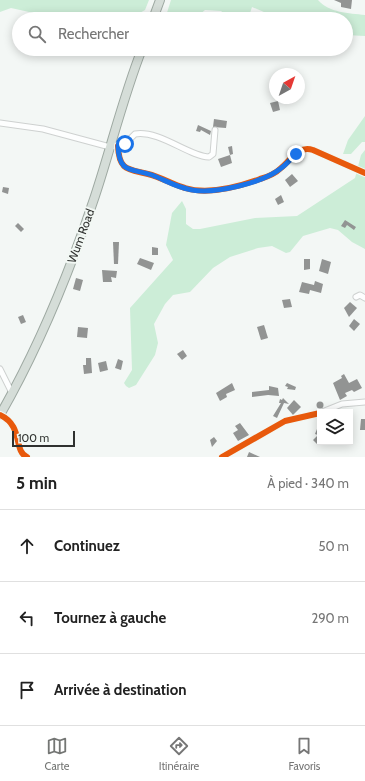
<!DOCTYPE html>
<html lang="fr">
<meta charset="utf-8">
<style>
body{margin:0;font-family:Cabin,sans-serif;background:#f6f6f6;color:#222}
.controls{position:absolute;right:12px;bottom:12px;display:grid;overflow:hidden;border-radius:0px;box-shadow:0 2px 10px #0003}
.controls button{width:36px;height:36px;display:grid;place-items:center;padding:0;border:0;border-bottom:1px solid #e0e0e0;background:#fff;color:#222;font:20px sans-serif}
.compass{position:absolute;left:269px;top:68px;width:36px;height:36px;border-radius:50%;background:#fff;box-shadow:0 2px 10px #0003;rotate:40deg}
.scale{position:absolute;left:12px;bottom:10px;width:63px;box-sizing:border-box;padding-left:4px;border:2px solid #2f312f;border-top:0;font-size:11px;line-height:14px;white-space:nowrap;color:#2f312f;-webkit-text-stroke:3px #f2f8f4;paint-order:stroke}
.stop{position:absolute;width:12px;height:12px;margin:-9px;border:3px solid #1a73e8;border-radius:50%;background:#fff}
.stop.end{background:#1a73e8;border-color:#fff;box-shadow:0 1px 4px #0008}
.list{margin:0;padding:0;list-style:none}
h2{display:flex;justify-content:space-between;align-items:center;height:52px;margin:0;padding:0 16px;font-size:17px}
h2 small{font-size:13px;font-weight:400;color:#767676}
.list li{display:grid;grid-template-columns:26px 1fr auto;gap:12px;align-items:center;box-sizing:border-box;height:72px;padding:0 16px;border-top:1px solid #e0e0e0}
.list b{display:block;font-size:15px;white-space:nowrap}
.list em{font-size:13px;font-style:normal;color:#767676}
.icon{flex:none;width:22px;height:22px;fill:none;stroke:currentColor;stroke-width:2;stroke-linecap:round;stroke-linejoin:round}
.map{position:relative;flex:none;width:365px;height:457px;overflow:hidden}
.search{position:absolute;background:#fff;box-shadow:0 2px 10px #0003;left:12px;right:12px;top:12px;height:44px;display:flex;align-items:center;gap:10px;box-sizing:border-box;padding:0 14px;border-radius:22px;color:#767676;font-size:15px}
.sheet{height:268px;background:#fff}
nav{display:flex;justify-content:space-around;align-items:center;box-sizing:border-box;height:56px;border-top:1px solid #e0e0e0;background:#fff;font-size:11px;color:#767676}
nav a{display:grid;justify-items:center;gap:2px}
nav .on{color:#747674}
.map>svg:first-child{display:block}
.green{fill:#ccedd7}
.building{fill:#929493}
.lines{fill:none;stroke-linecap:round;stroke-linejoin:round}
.minor-casing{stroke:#ced1d0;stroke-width:7}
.trunk-casing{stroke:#9da8a1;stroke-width:10}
.minor{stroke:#fdfefe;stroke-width:5}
.trunk{stroke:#d5ddd8;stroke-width:8}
.cycleway-casing{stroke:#f2f8f4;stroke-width:8}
.cycleway{stroke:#e8590c;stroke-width:6}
.route{stroke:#1a73e8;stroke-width:5}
.labels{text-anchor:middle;stroke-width:4;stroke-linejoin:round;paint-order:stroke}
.street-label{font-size:12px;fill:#2f312f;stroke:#f2f8f4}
</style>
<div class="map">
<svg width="365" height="457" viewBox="0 0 365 457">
<rect width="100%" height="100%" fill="#f3f7f5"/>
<g class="green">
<polygon points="0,0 149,0 145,10 129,19 61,19 11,8 0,12"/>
<path d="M 171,0 L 318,0 C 329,13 349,13 365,15 L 365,36 L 346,35 L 346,19 L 275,19 L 271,15 L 252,7 L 248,19 L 231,19 L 221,11 L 205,10 L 199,15 L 197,19 L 165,19 Z"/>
<polygon points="365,116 365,142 362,142 351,154 343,154 348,140"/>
<polygon points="365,150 365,249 352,242 338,230 330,228 303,236 290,252 286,253 272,246 258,248 230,257 213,268 190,292 173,295 165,304 154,324 158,343 155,355 136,385 129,388 126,386 124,383 132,370 130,308 173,260 166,245 172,213 182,201 186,209 186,224 193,229 200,229 255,218 297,216 355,178 361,155"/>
</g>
<g class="building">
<polygon points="334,0 352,0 351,9 341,7 341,3"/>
<polygon points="278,101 280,110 273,112 270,103"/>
<polygon points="214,119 227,121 226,128 213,127"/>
<polygon points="198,125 211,131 210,135 201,130 200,132 196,131"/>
<polygon points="232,146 233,154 230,155 228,147"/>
<polygon points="230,155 232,163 221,167 218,159"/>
<polygon points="292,174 298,181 290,187 285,180"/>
<polygon points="3,187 9,188 8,194 2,192"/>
<polygon points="281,195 284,202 278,205 275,199"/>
<polygon points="345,220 356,227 354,230 347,225 345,228 341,226"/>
<polygon points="18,223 24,229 21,232 15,226"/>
<polygon points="113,242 119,242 118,264 114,264"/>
<polygon points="152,247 158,248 158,255 152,255"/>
<polygon points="140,258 154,263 151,270 137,264"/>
<polygon points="304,259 310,259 310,269 304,270"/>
<polygon points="322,259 331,262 328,274 319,271"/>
<polygon points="102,270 117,271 116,278 111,277 112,282 103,282"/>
<polygon points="76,278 83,280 80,291 73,289"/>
<polygon points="315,281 323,284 321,293 310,290 309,294 299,292 302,282 314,285"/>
<polygon points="290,299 292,307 284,308 282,300"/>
<polygon points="350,302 357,308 349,317 344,308"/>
<polygon points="23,315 26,322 21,324 18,317"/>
<polygon points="354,319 360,324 354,331 349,326"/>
<polygon points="264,325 268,338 261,340 257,327"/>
<polygon points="78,327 88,328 87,338 77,337"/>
<polygon points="183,350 187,356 182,360 177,354"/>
<polygon points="86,358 91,358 92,373 84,374 83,365 86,365"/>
<polygon points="118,359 123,361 121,370 115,368"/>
<polygon points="106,361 108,370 100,372 98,363"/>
<polygon points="344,374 349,383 357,379 362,388 354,392 352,390 345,393 347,396 340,400 333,383 342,378 341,376"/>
<polygon points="232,383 235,390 226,394 227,397 220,401 216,393"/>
<polygon points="287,383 296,387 295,390 287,389 288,387 285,386"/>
<polygon points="269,386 278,388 279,396 268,395 252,397 252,392 269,390"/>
<polygon points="283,398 289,404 284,403 277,418 273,416 281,403 279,403 280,399 282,400"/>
<polygon points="294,400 301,407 293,415 287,408"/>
<circle cx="320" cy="405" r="3.5"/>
<polygon points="361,419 365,419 365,430 360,430"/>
<polygon points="240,423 249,435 238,441 233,433 238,430 235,426"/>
<polygon points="317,429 320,430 320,441 317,444 313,440 318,435 315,434"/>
<polygon points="214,437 217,441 212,447 210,440"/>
<polygon points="249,452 260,457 247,457"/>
</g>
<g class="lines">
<defs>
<g id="minor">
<path d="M 0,123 L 43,129 L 110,147 L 125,144 L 135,134 C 160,130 188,156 209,157 L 213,154 L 215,130"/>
<path d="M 118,146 C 119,171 128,169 148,174 C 161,177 173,185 185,188 C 208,195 238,187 260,179 C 267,177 276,173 281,168 C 291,160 298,145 313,150 L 365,173"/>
<polyline points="356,297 360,295 365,298"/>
<polyline points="0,369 12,393"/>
<polyline points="322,412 342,404 365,402"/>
<path d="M 0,415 C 24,426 13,451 27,457"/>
<polyline points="222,457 285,421 320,413"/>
</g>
<g id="trunk">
<polyline points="153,19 160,0"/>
<path d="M 0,415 C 39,347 70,271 95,196 C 111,148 123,97 142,49"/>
</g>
</defs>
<use href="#minor" class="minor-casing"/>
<use href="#trunk" class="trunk-casing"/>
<use href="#minor" class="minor"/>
<use href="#trunk" class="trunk"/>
<defs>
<g id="cycleway">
<path d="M 118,146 C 119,171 128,169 148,174 C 161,177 173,185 185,188 C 208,195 238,187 260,179 C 267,177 276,173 281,168 C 291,160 298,145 313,150 L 365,173"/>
<path d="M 0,415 C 24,426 13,451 27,457"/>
<polyline points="222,457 285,421 320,413"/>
</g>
</defs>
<use href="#cycleway" class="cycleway-casing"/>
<use href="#cycleway" class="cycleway"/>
</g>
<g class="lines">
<path class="route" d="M 125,144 L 118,146 C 119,174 131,168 152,175 C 165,180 178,188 192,190 C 215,194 262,183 280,169 C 286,165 291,159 296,154"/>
</g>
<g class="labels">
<g class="street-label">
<text transform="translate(81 236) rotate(-70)" y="4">Wum Road</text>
</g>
</g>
</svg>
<div class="controls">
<button><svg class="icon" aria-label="layers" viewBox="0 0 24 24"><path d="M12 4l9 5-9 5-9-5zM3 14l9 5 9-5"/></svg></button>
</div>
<svg class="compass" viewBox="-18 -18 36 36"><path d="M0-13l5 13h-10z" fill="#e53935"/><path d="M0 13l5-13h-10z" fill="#767676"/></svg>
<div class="scale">100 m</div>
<div class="stop" style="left:125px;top:144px"></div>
<div class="stop end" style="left:296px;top:154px"></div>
<div class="search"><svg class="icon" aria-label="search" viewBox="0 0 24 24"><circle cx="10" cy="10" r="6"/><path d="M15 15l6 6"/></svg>Rechercher</div>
</div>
<section class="sheet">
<h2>5 min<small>À pied · 340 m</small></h2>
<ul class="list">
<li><svg class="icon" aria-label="ahead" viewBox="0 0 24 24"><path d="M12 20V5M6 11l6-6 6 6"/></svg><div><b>Continuez</b></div><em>50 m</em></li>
<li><svg class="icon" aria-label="left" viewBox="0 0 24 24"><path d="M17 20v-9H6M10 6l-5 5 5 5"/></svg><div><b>Tournez à gauche</b></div><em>290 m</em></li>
<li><svg class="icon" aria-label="arrive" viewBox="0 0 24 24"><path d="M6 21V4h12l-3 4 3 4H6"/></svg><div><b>Arrivée à destination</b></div></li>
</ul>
</section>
<nav>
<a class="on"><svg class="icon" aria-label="map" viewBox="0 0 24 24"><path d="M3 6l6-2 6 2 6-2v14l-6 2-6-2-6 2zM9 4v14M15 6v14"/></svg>Carte</a>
<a><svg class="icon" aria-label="directions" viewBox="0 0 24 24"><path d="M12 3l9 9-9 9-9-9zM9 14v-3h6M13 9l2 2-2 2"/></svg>Itinéraire</a>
<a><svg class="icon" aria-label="saved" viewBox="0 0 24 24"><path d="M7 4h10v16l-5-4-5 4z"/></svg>Favoris</a>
</nav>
